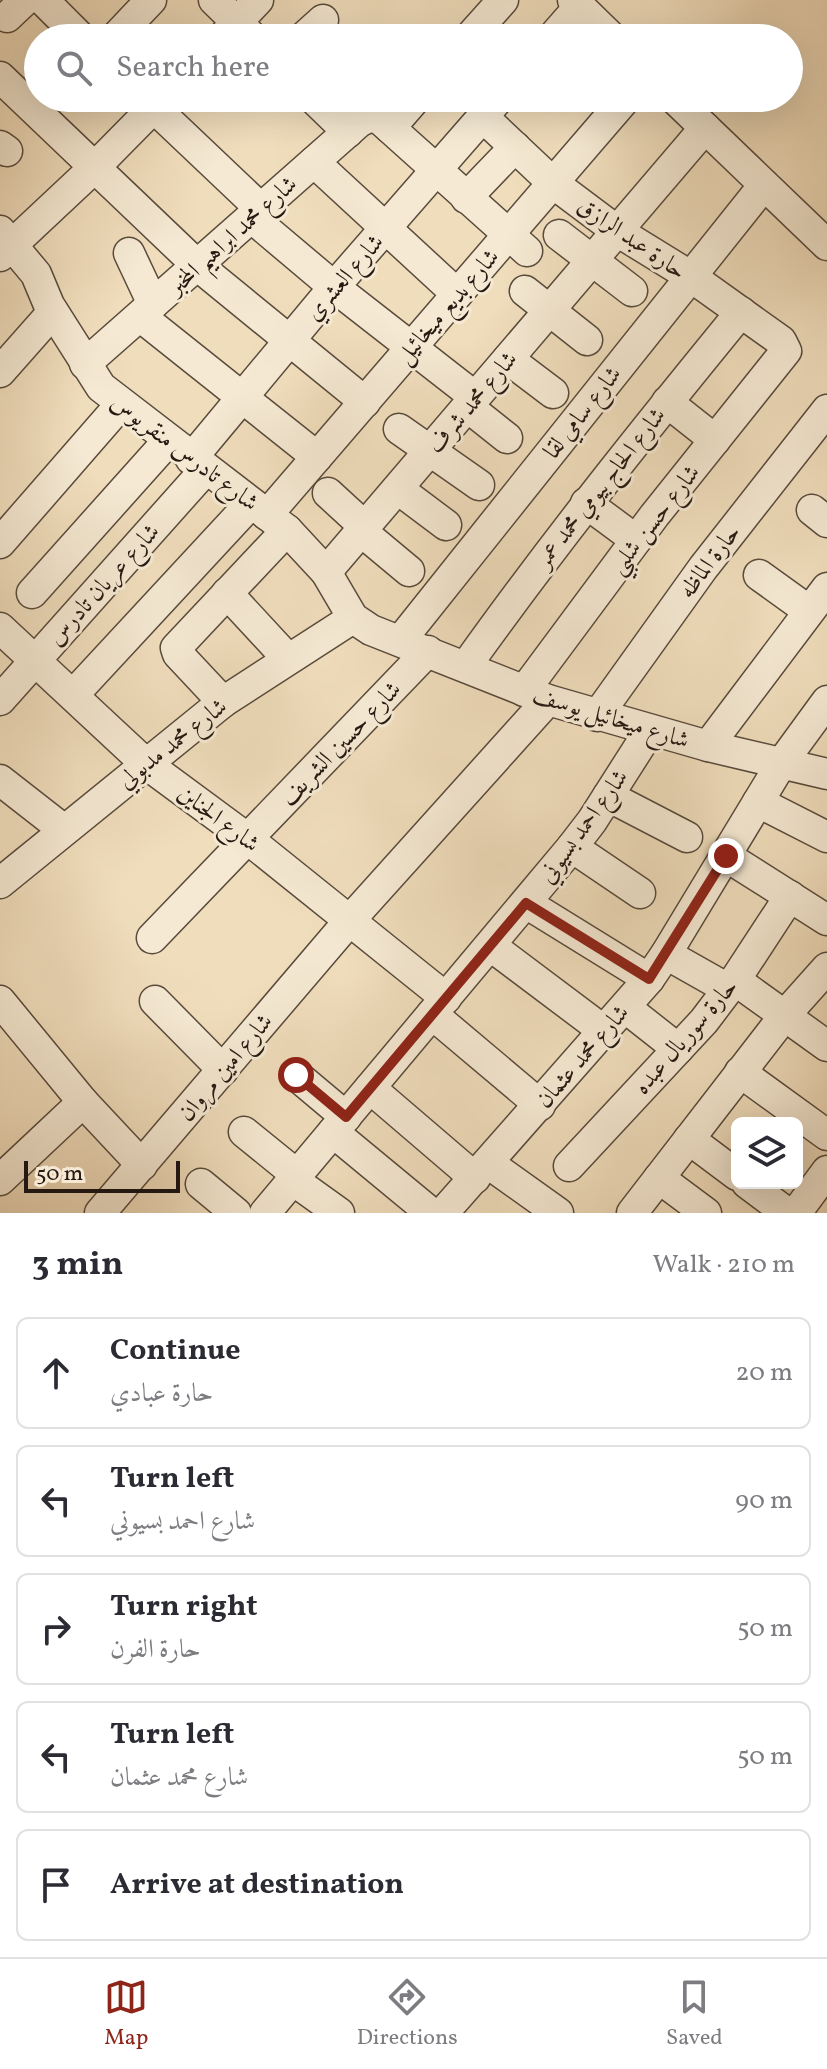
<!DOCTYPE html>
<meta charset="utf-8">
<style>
body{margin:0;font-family:Vollkorn,Amiri,serif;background:#f7f7f7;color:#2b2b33}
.controls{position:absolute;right:24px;bottom:24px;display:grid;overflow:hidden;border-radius:12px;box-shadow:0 8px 32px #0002}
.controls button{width:72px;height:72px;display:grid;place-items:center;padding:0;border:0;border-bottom:2px solid #e1e1e2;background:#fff;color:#2b2b33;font:40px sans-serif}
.scale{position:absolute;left:24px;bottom:20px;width:156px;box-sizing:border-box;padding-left:8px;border:4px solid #261912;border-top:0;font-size:22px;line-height:28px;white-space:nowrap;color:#261912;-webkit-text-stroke:6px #f5e9d3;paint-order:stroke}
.stop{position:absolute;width:24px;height:24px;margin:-18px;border:6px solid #8f2418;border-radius:50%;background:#fff}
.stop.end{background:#8f2418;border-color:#fff;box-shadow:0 2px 8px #0008}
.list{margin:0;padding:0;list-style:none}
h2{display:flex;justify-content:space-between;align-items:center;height:104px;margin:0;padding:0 32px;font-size:34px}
h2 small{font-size:26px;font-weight:400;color:#7c7c81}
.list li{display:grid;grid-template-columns:52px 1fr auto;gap:24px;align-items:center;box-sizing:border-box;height:112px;margin:0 16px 16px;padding:0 16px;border:2px solid #e1e1e2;border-radius:12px}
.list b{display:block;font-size:30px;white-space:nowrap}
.list p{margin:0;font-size:26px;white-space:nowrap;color:#7c7c81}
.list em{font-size:26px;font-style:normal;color:#7c7c81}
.icon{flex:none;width:44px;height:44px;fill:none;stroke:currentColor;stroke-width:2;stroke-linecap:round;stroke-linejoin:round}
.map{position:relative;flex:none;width:827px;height:1213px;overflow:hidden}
.search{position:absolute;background:#fff;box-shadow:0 8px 32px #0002;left:24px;right:24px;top:24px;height:88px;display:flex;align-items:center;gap:20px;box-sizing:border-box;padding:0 28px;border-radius:44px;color:#7c7c81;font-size:30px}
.sheet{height:744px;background:#fff}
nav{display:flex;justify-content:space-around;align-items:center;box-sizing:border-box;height:112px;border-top:2px solid #e1e1e2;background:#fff;font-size:22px;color:#7c7c81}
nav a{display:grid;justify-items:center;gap:4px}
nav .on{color:#8f2418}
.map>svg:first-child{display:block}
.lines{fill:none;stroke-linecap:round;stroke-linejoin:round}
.minor-casing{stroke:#584a3c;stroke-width:33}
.minor{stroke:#f5e9d3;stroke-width:30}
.route{stroke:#8f2418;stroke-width:10}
.labels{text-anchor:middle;stroke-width:6;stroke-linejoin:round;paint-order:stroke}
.street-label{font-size:24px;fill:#261912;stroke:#f5e9d3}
</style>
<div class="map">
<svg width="827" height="1213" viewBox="0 0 827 1213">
<rect width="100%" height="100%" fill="#f0ddbc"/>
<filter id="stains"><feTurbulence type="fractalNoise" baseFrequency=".0025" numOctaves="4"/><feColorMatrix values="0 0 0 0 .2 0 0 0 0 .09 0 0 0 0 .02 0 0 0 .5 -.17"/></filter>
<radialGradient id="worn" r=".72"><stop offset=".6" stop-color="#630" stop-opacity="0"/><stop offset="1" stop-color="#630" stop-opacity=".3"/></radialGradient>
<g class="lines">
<defs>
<g id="minor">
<polyline points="43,0 81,38"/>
<polyline points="214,0 253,38"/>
<polyline points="573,0 612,38"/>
<polyline points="7,17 25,0"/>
<polyline points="115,38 151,0"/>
<polyline points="222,38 258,0"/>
<polyline points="303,38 323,20"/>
<polyline points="469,38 503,0"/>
<polyline points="552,38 580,6"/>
<polyline points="0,77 197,265 365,402"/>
<polyline points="144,98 261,209"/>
<polyline points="313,98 348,132"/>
<polyline points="674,98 827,245"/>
<polyline points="483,117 553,183 617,231 690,276 781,341 786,351 654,516 524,691"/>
<polyline points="390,128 416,98"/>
<polyline points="0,146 7,151"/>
<polyline points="314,162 457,294"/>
<polyline points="466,198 515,147"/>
<polyline points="251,217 334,287 475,397"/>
<polyline points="0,231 36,274 49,305 101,387 287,530 326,572 353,618 371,630 548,700 708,746 827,774"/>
<polyline points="559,235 632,291"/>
<polyline points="129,253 153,304"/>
<polyline points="0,256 95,167 163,98"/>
<polyline points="525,291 587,340"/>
<polyline points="140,316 317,457"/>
<polyline points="508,359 553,393"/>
<polyline points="85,364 359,122 370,116 381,120 527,251"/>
<polyline points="0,372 53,312"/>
<polyline points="667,402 715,440"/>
<polyline points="468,407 507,438"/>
<polyline points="399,429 479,485"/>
<polyline points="191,459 334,287 499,98"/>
<polyline points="398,489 446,525"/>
<polyline points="328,493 365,527"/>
<polyline points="586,503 636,540"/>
<polyline points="812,510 827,522"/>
<polyline points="267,515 626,98"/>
<polyline points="361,531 409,571"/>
<polyline points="0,543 121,404"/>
<polyline points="326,572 705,128"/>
<polyline points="759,575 809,611"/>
<polyline points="32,593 168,441"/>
<polyline points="227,593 288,659"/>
<polyline points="0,628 145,763 248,839 446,998"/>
<polyline points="401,640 764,185"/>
<path d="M 466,666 C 553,544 646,428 741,312"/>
<polyline points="73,695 251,503"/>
<polyline points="0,700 206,469"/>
<polyline points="223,702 178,654 176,648 287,530"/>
<polyline points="597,716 703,568 827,410"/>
<polyline points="708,746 827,588"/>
<polyline points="0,780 64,830"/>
<polyline points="608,796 687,837"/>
<polyline points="758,802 827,837"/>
<polyline points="572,847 640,893"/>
<polyline points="726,856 827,920"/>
<polyline points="0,883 223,702 353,618"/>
<polyline points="526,903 649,979"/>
<polyline points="152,938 428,651"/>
<polyline points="491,946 604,1031"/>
<polyline points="666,954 728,989"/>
<polyline points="735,980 827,1046"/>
<polyline points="0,1001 83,1102 142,1165"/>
<polyline points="155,1001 223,1070"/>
<polyline points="626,1008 678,1049"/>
<polyline points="432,1014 540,1105"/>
<polyline points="740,1072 827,1135"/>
<polyline points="296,1075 346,1117"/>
<polyline points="370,1088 475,1178"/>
<polyline points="244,1132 297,1175"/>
<polyline points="333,1132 431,1213"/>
<polyline points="689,1139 737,1175"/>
<polyline points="488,1163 558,1213"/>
<polyline points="569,1166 704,1021 735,980 790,896"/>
<polyline points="659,1178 706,1213"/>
<polyline points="0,1180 83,1102"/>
<polyline points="293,1180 339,1213"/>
<polyline points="747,1183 787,1213"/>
<polyline points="201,1184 236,1213"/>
<polyline points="100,1213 350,920 548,700"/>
<polyline points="265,1213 572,847 592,821 650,730"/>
<polyline points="443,1213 649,979 666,954 781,764 827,701"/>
<polyline points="632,1213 785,1015 827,968"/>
<polyline points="796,1213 827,1171"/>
</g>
</defs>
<use href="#minor" class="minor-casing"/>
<use href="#minor" class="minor"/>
</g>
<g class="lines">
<polyline class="route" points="296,1075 346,1117 526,903 649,979 726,856"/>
</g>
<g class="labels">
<g class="street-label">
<text transform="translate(232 235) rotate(-42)" y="8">شارع محمد ابراهيم المخبر</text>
<text transform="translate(632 238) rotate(34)" y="8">حارة عبد الرازق</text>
<text transform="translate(344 277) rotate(-49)" y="8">شارع العشري</text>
<text transform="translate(447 306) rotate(-49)" y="8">شارع بديع ميخائيل</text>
<text transform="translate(472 402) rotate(-50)" y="8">شارع محمد شرف</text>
<text transform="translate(582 412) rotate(-52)" y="8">شارع سامي لقا</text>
<text transform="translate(185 452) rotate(37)" y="8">شارع تادرس منقريوس</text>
<text transform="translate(600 487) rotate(-52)" y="8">شارع الحاج بيومي محمد عمر</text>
<text transform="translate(654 519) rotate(-52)" y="8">شارع حسن شلبي</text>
<text transform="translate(709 561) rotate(-53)" y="8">حارة الماظه</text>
<text transform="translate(103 584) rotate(-48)" y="8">شارع عريان تادرس</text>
<text transform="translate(611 717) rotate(17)" y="8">شارع ميخائيل يوسف</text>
<text transform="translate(172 743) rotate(-38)" y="8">شارع محمد مدبولي</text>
<text transform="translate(340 743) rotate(-46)" y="8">شارع حسين الشريف</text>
<text transform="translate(219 818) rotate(37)" y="8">شارع الجناين</text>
<text transform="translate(583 826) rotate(-54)" y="8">شارع احمد بسيوني</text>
<text transform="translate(685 1036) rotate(-49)" y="8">حارة سوريال عبده</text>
<text transform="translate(582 1056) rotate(-49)" y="8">شارع محمد عثمان</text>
<text transform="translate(225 1067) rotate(-50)" y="8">شارع امين مروان</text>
</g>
</g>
<rect width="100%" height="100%" filter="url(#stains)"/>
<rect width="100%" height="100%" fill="url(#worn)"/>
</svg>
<div class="controls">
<button><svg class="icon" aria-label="layers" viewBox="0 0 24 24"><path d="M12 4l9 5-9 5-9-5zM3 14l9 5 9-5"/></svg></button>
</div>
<div class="scale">50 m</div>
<div class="stop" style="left:296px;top:1075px"></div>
<div class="stop end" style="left:726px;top:856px"></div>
<div class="search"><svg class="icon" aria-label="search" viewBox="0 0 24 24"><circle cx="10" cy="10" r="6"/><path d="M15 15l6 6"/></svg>Search here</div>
</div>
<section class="sheet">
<h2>3 min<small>Walk · 210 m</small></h2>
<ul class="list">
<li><svg class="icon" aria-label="ahead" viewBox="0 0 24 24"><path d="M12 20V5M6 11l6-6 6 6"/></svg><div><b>Continue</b><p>حارة عبادي</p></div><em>20 m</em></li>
<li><svg class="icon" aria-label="left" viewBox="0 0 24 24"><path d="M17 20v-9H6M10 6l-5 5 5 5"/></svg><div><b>Turn left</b><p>شارع احمد بسيوني</p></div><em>90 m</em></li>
<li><svg class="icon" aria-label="right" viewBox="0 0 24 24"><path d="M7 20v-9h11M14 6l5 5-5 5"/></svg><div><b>Turn right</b><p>حارة الفرن</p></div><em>50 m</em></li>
<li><svg class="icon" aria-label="left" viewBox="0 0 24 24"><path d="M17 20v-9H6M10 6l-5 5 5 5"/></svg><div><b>Turn left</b><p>شارع محمد عثمان</p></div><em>50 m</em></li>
<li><svg class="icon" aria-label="arrive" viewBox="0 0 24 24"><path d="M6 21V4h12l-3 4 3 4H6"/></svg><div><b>Arrive at destination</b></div></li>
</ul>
</section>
<nav>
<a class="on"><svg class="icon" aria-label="map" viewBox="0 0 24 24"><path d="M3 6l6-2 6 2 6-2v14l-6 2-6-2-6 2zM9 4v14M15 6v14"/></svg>Map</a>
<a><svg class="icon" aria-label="directions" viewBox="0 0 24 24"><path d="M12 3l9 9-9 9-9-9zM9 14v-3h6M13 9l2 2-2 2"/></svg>Directions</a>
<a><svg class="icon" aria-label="saved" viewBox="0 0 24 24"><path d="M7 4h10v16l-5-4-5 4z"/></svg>Saved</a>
</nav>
